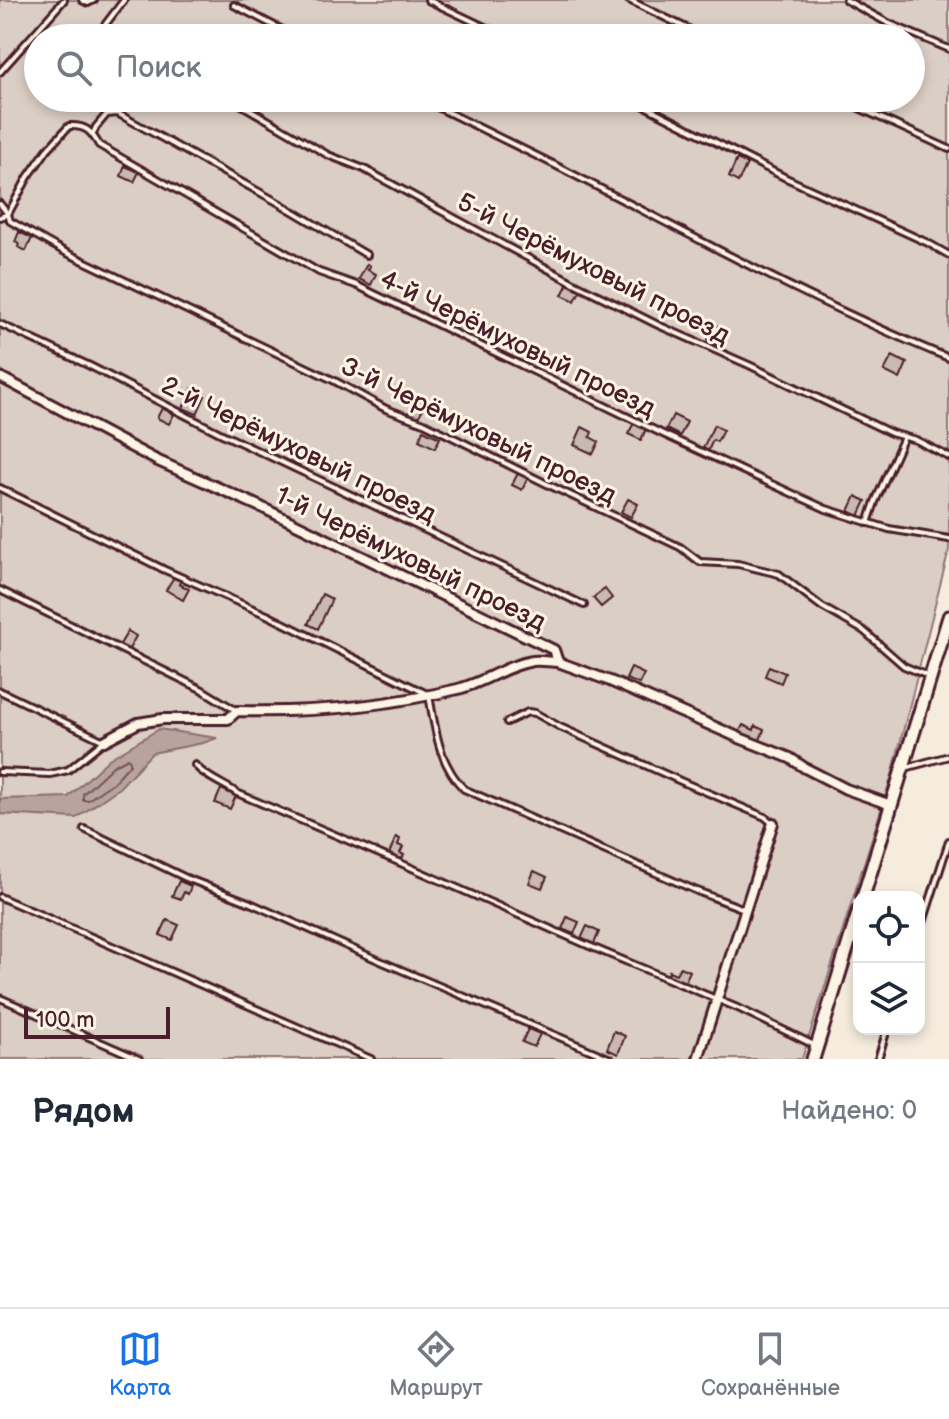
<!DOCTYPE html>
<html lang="ru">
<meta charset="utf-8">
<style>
body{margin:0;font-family:"Balsamiq Sans",sans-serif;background:#f2f2f3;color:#1f2937}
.controls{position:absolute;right:24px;bottom:24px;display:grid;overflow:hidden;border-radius:16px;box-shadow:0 4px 12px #0003}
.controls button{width:72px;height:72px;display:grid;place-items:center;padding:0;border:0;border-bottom:2px solid #e0e1e3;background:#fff;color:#1f2937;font:40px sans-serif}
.scale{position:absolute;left:24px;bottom:20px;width:146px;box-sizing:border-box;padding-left:8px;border:4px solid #4a1f2b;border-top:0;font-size:22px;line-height:28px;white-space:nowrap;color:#4a1f2b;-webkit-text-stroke:6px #fcf5e5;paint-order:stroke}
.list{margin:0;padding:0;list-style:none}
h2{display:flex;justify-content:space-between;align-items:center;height:104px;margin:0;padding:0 32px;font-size:34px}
h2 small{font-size:26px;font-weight:400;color:#747a83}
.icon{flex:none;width:44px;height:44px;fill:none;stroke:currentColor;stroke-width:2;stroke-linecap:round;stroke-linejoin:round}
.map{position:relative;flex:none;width:949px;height:1059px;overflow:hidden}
.search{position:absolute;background:#fff;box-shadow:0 4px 12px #0003;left:24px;right:24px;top:24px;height:88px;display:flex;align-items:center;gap:20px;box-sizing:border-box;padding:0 28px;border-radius:44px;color:#747a83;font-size:30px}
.sheet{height:248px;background:#fff}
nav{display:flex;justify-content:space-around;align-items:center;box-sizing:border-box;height:112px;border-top:2px solid #e0e1e3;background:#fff;font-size:22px;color:#747a83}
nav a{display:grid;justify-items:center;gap:4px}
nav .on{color:#1a73e8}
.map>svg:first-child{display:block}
.green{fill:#dbcec4;stroke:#927678;stroke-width:2;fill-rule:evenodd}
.water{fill:#b8a39e;stroke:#8c6e70;stroke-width:2}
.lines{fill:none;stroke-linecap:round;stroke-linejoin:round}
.shore{stroke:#765459;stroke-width:2}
.building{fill:#cab9b1;stroke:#4a1f2b;stroke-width:2}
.service-casing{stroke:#4a1f2b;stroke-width:10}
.minor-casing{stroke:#4a1f2b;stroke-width:14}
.secondary-casing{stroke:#4a1f2b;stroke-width:17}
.service{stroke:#fcf5e5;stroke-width:4}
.minor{stroke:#fcf5e5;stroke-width:8}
.secondary{stroke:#fcf5e5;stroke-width:11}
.labels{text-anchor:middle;stroke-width:6;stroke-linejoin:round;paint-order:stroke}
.street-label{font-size:26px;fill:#4a1f2b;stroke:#fcf5e5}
</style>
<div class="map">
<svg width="949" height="1059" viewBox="0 0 949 1059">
<rect width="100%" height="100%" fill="#f5ecde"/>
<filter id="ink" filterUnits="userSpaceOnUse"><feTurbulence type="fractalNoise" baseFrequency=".0125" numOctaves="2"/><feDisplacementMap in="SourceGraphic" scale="16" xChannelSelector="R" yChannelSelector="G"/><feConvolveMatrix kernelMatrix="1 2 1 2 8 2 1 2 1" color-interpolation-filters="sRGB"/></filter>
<g filter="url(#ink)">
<path class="green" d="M 0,0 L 949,0 L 949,550 L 892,775 L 802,1059 L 0,1059 ZM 38,38 L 911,38 L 911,98 L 38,98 Z"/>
<polygon class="water" points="159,729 217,738 203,743 152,753 119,788 76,818 0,814 0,799 68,797 109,759"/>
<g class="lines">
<polygon class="shore" points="128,758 130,761 130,764 114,782 88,800 83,800 83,794 113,766"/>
</g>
<g class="building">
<polygon points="737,159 747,164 738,182 729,177"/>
<polygon points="125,166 139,172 134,182 121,176"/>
<polygon points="19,232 32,238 26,251 18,247 19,244 15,242"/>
<polygon points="367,264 370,266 368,270 376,274 371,285 359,279"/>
<polygon points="568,283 581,289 575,301 562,295"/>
<polygon points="715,325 723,328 715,346 707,342"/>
<polygon points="892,356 907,363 900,379 884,371"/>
<polygon points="192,389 205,396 197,414 183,408"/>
<polygon points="416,398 426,403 418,418 409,413"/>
<polygon points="162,408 174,414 169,424 157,418"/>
<polygon points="673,415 687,422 680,436 666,429"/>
<polygon points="634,423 646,429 641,440 628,434"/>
<polygon points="714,425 723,430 717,442 713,440 708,451 703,448"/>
<polygon points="582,427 592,432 590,437 599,442 593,454 574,445"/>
<polygon points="423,430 440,438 435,448 419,440"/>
<polygon points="518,473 528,478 522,490 512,485"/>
<polygon points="856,496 866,501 859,516 849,511"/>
<polygon points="628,499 638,504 631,517 621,512"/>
<polygon points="174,577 181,581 179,584 189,589 183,600 166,590"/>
<polygon points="605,589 612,598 601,607 593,598"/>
<polygon points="322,594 332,599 318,629 308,624"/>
<polygon points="128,631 136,636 128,651 119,646"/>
<polygon points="769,666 785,673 781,683 765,676"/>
<polygon points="631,668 644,674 639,684 626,679"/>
<polygon points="743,725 754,730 755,726 764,730 759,742 739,733"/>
<polygon points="221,789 236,796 230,809 215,803"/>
<polygon points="396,837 400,839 398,845 403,847 400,853 404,855 402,859 389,854"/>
<polygon points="534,871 547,877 542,888 529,883"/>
<polygon points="179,881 191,886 188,894 184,892 181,899 172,896"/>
<polygon points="567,917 579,922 574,934 562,929"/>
<polygon points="167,920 179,925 172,940 160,935"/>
<polygon points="587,926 599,932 594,944 581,939"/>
<polygon points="680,967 690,971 685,982 668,975 669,971 676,974"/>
<polygon points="528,1029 540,1034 534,1047 522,1042"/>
<polygon points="614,1031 625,1036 618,1054 607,1049"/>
</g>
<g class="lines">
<defs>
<g id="service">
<polyline points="82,0 88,3 94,0"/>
<polyline points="428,0 508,38"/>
<polyline points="629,0 707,38"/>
<polyline points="846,0 888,23 949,49"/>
<polyline points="234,5 298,38"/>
<polyline points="95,38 124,0"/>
<polyline points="0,72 64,0"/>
<polyline points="230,98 328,155 364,169 574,283 658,325 749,365 891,433 916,440 949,457"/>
<path d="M 419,98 C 461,119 503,139 545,160 C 679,228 810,302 949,358"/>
<polyline points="629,98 786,178 928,243 949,255"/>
<polyline points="837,98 949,149"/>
<polyline points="93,134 96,127 107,114 117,113 279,203 367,255"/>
<polyline points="0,204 8,214 10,221 65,252 333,380 386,409 424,423 551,486 680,547 700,562 738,564 779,574 822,607 864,631 904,666 928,676"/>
<path d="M 0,217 L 8,214 L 28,177 L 47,150 L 69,126 C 86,125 91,131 99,145 L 319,272 L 356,285 L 665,435 L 826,509 L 889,529 L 949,539"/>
<polyline points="0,324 90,366 220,433 584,605"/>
<path d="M 0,488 L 165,570 L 267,615 L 429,695 C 435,729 439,764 464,789 L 697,891 L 744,909"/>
<polyline points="868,523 875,502 904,437"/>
<polyline points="0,590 201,689 237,711"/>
<polyline points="0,691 104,741 68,770 50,774 0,772"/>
<polyline points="507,722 528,712 535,713 560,727 685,783 765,817 771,822"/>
<path d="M 195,765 C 206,778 223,783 237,793 L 396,861 L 587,945 L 740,1009 L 814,1045"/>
<polyline points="905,768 949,756"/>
<polyline points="84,829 186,878 248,902 378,960 611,1059"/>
<polyline points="0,897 371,1059"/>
<polyline points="919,935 949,841"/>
<polyline points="0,998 139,1059"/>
<polyline points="878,1059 887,1029"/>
</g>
<g id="minor">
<polyline points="0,377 156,460 261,507 554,650 558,662 610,681 742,739 790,758 805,768 846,789 891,805"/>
<path d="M 104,741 L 138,723 L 163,719 L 228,719 L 237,711 C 311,713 386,706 458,689 C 484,683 506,665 533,661 C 541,660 550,662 558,662"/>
<polyline points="698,1059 773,823"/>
</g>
<g id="secondary">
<polyline points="863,897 949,617"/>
<polyline points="813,1059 859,910"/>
</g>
</defs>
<use href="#service" class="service-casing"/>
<use href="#minor" class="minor-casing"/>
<use href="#secondary" class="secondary-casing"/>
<use href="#service" class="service"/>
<use href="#minor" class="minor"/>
<use href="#secondary" class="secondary"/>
</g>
</g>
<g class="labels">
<g class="street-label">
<text transform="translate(594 268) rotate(27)" y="9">5-й Черёмуховый проезд</text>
<text transform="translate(518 343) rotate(26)" y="9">4-й Черёмуховый проезд</text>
<text transform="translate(479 430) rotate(26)" y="9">3-й Черёмуховый проезд</text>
<text transform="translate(299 449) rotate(26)" y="9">2-й Черёмуховый проезд</text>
<text transform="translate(411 558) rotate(26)" y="9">1-й Черёмуховый проезд</text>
</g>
</g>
</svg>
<div class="controls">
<button><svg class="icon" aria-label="locate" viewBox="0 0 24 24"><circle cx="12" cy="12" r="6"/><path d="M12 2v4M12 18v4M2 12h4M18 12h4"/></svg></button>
<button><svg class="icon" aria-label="layers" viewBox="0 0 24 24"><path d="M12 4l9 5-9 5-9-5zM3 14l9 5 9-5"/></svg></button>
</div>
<div class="scale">100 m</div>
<div class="search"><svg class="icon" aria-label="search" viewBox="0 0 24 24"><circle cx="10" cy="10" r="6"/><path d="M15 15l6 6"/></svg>Поиск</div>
</div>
<section class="sheet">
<h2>Рядом<small>Найдено: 0</small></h2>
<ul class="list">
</ul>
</section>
<nav>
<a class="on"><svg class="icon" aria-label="map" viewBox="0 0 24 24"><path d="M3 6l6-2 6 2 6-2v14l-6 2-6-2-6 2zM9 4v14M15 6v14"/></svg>Карта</a>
<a><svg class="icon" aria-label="directions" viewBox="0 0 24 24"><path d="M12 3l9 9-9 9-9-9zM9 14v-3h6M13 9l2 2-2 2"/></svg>Маршрут</a>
<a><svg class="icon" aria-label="saved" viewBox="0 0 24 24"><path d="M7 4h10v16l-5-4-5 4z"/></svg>Сохранённые</a>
</nav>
